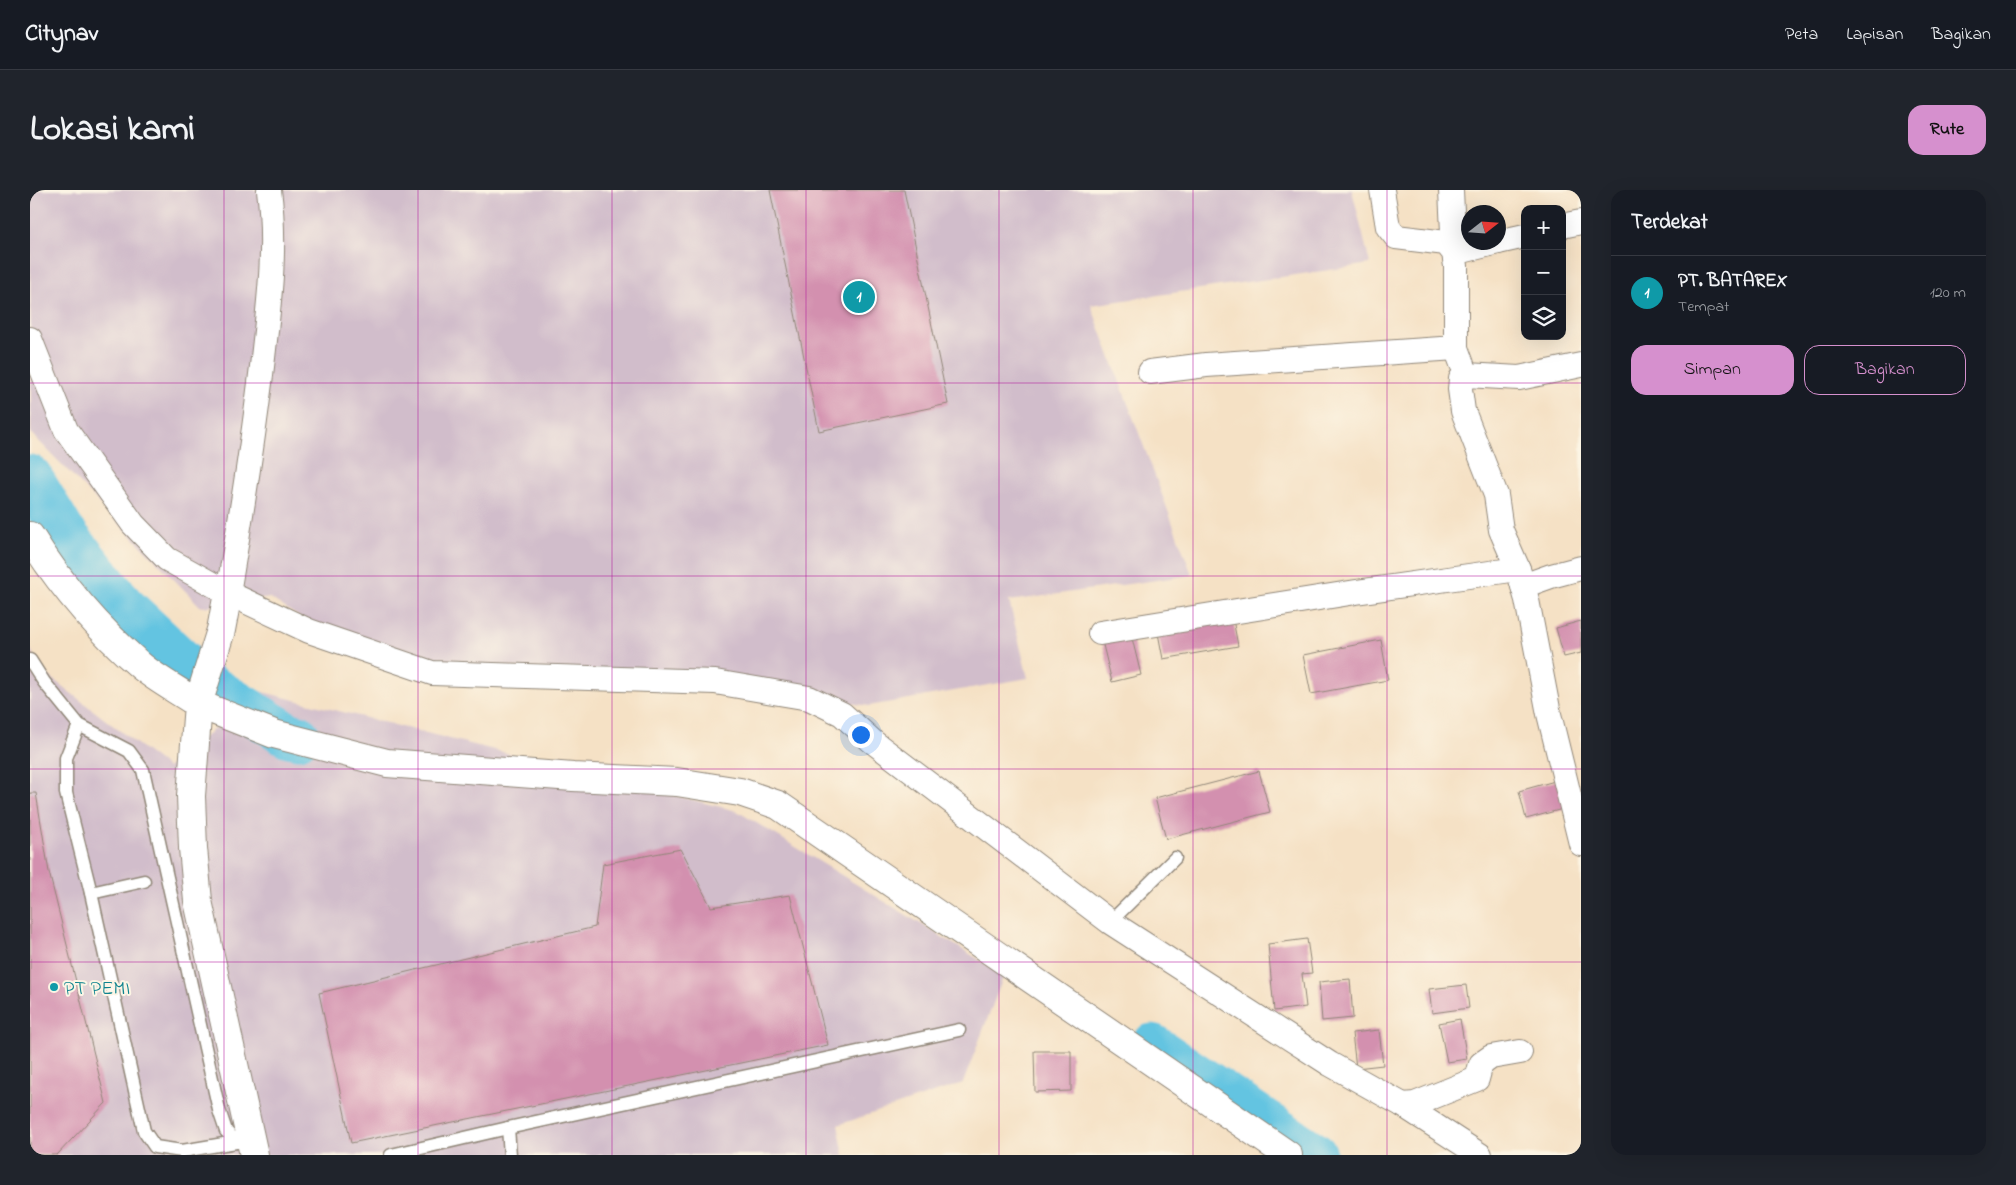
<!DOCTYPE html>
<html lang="id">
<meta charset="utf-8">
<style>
body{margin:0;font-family:"Indie Flower",sans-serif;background:#20242c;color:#f1f3f6}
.controls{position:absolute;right:15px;top:15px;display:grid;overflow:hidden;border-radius:10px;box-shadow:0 5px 20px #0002}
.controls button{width:45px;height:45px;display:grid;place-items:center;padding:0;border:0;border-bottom:1px solid #363941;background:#171b24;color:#f1f3f6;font:25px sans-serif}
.compass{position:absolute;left:1431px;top:15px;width:45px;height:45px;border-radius:50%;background:#171b24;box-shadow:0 5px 20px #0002;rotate:73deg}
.you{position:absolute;left:830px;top:544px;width:18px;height:18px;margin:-12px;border:4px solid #fff;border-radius:50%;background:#1a73e8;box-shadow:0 0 0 8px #1a73e833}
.badge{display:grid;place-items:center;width:32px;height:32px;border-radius:50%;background:#d690ce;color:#fff;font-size:16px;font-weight:700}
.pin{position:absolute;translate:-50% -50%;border:2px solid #fff;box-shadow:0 1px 5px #0006}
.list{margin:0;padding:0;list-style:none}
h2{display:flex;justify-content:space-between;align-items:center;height:65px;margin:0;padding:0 20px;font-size:21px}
h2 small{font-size:16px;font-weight:400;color:#9ea1a6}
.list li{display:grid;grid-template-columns:32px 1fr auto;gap:15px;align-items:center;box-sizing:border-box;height:75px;padding:0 20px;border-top:1px solid #363941}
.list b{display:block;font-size:19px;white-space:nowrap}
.list p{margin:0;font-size:16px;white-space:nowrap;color:#9ea1a6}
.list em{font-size:16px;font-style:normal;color:#9ea1a6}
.actions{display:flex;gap:10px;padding:15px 20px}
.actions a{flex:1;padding:11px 0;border:1px solid #d690ce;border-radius:15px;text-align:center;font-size:18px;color:#d690ce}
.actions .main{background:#d690ce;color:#111}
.icon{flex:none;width:28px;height:28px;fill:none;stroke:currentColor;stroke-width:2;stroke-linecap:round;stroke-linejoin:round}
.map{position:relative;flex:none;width:1551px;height:965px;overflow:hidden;border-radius:15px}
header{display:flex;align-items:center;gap:30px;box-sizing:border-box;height:70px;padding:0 25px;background:#171b24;border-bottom:1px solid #363941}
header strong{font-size:24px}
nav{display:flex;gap:28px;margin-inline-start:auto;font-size:18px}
.intro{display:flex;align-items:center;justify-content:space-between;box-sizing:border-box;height:120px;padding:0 30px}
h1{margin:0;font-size:35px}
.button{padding:12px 22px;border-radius:15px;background:#d690ce;color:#111;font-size:18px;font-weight:700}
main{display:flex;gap:30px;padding:0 30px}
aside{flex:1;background:#171b24;border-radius:15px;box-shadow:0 5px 20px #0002}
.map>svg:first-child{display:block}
.industrial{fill:#d1bdcb}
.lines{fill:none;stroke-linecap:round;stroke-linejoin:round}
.river{stroke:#63c4e1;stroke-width:45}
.building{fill:#d390af}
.lane-casing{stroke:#908678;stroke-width:15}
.street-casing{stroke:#908678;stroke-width:26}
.secondary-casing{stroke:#908678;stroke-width:30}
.lane{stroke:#fff;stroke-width:12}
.street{stroke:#fff;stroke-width:24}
.secondary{stroke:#fff;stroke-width:28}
.grid{fill:none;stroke:#b5179e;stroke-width:1;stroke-opacity:0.55}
.culture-dot{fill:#0f9aa8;stroke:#fcf5e5;stroke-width:2}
.labels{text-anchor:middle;stroke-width:4;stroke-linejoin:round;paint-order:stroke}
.culture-label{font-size:20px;fill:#0d838f;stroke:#fcf5e5;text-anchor:start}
</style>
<header>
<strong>Citynav</strong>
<nav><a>Peta</a><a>Lapisan</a><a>Bagikan</a></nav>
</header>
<div class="intro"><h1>Lokasi kami</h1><a class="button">Rute</a></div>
<main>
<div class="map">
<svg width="1551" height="965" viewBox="0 0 1551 965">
<rect width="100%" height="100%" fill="#fcf5e5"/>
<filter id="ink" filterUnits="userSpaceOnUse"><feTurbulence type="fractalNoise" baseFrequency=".02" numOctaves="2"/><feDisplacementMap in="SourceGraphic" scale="10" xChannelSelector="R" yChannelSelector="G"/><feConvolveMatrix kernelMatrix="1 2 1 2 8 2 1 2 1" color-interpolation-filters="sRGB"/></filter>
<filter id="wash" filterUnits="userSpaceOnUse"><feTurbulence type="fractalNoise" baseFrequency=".0096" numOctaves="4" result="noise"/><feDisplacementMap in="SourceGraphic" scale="20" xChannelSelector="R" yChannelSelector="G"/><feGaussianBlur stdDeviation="1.12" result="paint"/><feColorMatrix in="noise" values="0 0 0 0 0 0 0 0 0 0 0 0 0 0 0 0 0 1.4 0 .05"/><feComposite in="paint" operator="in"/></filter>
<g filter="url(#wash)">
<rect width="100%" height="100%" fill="#f5e1c5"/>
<g class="industrial">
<polygon points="0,0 1322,0 1340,74 1061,115 1162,385 979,411 998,488 839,516 655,487 334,469 240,408 171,417 1,243"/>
<polygon points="0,458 11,480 138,578 229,501 707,621 974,785 933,893 808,935 814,965 0,965"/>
</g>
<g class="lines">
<g class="river">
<polyline points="0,287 33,342 93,416 177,495 259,545 268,547"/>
<polyline points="1122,856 1285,965"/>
</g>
</g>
<g id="blocks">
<g class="building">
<polygon points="740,0 874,0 918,214 789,241"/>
<polygon points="1202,424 1208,456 1133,469 1127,438"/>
<polygon points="1551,431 1551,463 1534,467 1526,438"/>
<polygon points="1101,444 1111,485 1082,492 1072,451"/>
<polygon points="1351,450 1358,490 1281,504 1273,465"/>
<polygon points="1229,581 1240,622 1136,649 1125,608"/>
<polygon points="1532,589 1540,617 1496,629 1489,601"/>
<polygon points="0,603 6,603 19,682 76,913 27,965 0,965"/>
<polygon points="651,659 681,717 760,705 798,855 321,953 289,803 565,737 573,674"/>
<polygon points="1277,749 1282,783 1272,784 1276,817 1244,821 1238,754"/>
<polygon points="1320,789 1323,828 1292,831 1289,792"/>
<polygon points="1436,795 1439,818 1402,823 1399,799"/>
<polygon points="1430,829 1437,869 1417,872 1409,833"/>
<polygon points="1349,840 1353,875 1326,878 1322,843"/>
<polygon points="1004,861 1041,861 1041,901 1005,902"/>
</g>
</g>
</g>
<g filter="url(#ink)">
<use href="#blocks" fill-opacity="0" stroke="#908678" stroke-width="1"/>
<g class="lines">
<defs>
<g id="lane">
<polyline points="0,470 14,492 49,535 99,561 113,580 189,920 196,941 206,952 220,950"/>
<polyline points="49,535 36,568 36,603 61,703 114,941 125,957 152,961 206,952"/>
<polyline points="61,703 114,691"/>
<polyline points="1080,732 1145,668"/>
<polyline points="478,938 480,965"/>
<polyline points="361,965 478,938 929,840"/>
</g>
<g id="street">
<polyline points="1352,0 1358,37 1366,47 1416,53 1424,63 1426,76 1426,158 1432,174"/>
<polyline points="1421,0 1424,63 1468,52"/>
<polyline points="1532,36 1551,32"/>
<polyline points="1468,52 1495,46"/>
<polyline points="0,149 36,240 103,334 137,369 198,403 279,441 402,483 685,492 779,508 812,524 842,551 1080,732 1300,874 1373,915 1450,965"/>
<polyline points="1551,175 1489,188 1436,185 1431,189 1430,199 1433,221 1466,305 1471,340 1488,379 1497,410 1519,524 1551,654"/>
<polyline points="1120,182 1176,175 1426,158"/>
<polyline points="1493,396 1521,386 1551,378"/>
<path d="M 198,403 C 212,321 225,241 234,159 C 240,106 246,53 239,0"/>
<polyline points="1070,443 1326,402 1488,379"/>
<polyline points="1373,915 1385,914 1447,889 1451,874 1461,867 1490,862"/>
</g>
<g id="secondary">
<path d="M 0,346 C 30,394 67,438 111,476 C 128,490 149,501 168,514 L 161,606 L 163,658 L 168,711 L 224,965"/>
<polyline points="198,403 191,440 168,514 244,544 357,573 543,587 647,592 710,602 748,615 1258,965"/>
</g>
</defs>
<use href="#lane" class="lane-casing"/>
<use href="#street" class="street-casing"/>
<use href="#secondary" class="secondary-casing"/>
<use href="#lane" class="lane"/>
<use href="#street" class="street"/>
<use href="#secondary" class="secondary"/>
</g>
</g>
<path class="grid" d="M 194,0 L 194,965M 388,0 L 388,965M 582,0 L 582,965M 776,0 L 776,965M 969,0 L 969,965M 1163,0 L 1163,965M 1357,0 L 1357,965M 0,193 L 1551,193M 0,386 L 1551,386M 0,579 L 1551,579M 0,772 L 1551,772"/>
<circle class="culture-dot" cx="24" cy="797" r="5"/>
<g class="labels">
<g class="culture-label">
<text x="34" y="804">PT PEMI</text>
</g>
</g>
</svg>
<div class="controls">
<button>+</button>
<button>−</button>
<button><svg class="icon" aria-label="layers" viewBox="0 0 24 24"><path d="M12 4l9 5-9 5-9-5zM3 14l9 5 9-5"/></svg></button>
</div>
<svg class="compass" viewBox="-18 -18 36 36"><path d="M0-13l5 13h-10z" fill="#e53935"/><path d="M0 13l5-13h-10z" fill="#9ea1a6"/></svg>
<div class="you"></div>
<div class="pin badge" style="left:829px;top:107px;background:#0f9aa8">1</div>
</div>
<aside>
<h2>Terdekat<small></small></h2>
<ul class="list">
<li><span class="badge" style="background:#0f9aa8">1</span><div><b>PT. BATAREX</b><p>Tempat</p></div><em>120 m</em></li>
</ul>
<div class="actions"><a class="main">Simpan</a><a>Bagikan</a></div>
</aside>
</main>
